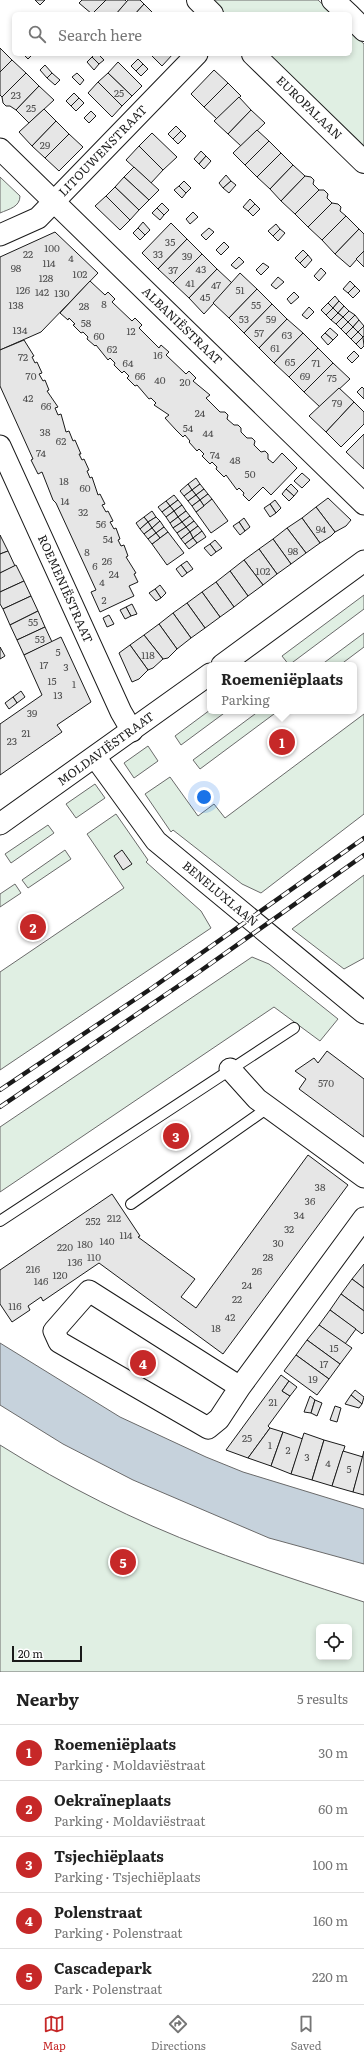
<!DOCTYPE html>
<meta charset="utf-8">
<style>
body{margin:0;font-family:Literata,serif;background:#f2f2f2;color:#222}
.controls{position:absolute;right:12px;bottom:12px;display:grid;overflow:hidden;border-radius:6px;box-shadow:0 2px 6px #0003}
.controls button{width:36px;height:36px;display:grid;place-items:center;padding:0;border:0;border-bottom:1px solid #e0e0e0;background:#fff;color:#222;font:20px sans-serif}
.scale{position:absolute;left:12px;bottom:10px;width:70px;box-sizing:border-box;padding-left:4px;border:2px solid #1a1a1a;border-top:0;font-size:11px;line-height:14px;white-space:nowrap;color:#1a1a1a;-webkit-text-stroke:3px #fff;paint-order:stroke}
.you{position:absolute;left:204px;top:797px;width:14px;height:14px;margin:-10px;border:3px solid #fff;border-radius:50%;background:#1a73e8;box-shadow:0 0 0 6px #1a73e833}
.badge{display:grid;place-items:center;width:26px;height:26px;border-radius:50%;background:#c62828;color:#fff;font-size:13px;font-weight:700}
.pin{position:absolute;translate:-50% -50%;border:2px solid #fff;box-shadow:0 1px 4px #0006}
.popup{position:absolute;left:207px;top:662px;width:150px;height:52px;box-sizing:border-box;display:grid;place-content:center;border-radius:6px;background:#fff;filter:drop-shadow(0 1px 3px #0005);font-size:13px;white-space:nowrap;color:#767676}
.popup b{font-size:15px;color:#222}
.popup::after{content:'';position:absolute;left:50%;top:100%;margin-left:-8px;border:8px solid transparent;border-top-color:#fff}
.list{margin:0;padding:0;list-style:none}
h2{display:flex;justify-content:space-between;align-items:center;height:52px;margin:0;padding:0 16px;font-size:17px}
h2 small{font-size:13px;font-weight:400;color:#767676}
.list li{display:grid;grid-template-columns:26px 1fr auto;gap:12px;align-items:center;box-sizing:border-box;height:56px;padding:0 16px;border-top:1px solid #e0e0e0}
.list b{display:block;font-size:15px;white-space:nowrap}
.list p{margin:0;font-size:13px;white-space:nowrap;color:#767676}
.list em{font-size:13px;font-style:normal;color:#767676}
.icon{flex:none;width:22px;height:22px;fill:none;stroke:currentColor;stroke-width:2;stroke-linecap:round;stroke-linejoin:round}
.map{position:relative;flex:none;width:364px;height:1672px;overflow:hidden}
.search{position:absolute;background:#fff;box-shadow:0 2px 6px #0003;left:12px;right:12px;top:12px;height:44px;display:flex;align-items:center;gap:10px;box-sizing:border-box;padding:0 14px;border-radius:6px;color:#767676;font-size:15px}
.sheet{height:332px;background:#fff}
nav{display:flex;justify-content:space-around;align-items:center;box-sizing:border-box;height:56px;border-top:1px solid #e0e0e0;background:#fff;font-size:11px;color:#767676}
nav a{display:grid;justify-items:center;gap:2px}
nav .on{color:#c62828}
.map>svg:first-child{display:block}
.green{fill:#e0efe3;stroke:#6a6a6a;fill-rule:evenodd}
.water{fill:#c6d2dc;stroke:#6a6a6a}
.building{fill:#e6e6e6;stroke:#1a1a1a}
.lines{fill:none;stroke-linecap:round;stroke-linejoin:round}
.service-casing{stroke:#1a1a1a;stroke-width:12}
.minor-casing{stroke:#1a1a1a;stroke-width:23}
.tertiary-casing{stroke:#1a1a1a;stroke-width:24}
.service{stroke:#fff;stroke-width:10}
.minor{stroke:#fff;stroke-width:21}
.tertiary{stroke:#fff;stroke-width:22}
.rail-casing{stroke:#1a1a1a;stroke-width:4.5}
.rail{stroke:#fff;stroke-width:3;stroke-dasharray:9;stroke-linecap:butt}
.labels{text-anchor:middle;stroke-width:3;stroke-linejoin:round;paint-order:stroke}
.number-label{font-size:10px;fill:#4d4d4d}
.street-label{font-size:12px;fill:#1a1a1a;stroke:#fff}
</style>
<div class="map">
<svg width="364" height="1672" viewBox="0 0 364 1672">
<rect width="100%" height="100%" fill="#fff"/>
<g class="green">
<polygon points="212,0 318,0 333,14 225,14"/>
<polygon points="350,31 364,44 364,152 265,54 350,54"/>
<path d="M 0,177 L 20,196 C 20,207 9,209 0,213 Z"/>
<polygon points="364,595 364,609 289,665 282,656"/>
<polygon points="364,633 364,647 340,665 321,665"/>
<polygon points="210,710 227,711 181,745 175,736"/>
<polygon points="259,711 278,711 200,769 193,760"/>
<polygon points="364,714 364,814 261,893 242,884 173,830 171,832 145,794 170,777 198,816 214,804 225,818"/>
<polygon points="148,746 158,761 134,778 124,763"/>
<polygon points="95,784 105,798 76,818 66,804"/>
<polygon points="116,814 148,860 146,862 201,911 211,928 0,1070 0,972 124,888 87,834"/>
<polygon points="48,825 54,833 11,863 5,854"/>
<polygon points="65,850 71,859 28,888 22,880"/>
<polygon points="364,875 364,958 344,969 292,929"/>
<polygon points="15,884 21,893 0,907 0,894"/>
<polygon points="252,957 269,964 338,1019 320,1041 274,1007 0,1192 0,1127"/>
<path d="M 0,1445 C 65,1486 135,1521 206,1548 C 258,1568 311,1585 364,1602 L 364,1672 L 0,1672 ZM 319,1627 L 349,1627 L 349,1657 L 319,1657 Z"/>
</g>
<polygon class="water" points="0,1343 120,1417 206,1457 243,1472 364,1509 364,1564 269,1538 133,1480 63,1444 0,1405"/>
<g class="building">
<polygon points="35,0 45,0 40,5"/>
<polygon points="82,0 106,0 92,14 79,3"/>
<polygon points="106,0 125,0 127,2 116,14 92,14"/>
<polygon points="128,0 140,0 144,4 135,14 116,14"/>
<polygon points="144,4 154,14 135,14"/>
<polygon points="0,48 12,60 0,72"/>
<polygon points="23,54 33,54 28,59"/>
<polygon points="95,54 98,54 104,60 99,64 92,57"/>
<polygon points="153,54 173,54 162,66 151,55"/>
<polygon points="92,57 99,64 94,70 87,62"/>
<polygon points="138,59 143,64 136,71 131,66"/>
<polygon points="12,60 26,73 2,97 0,95 0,72"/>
<polygon points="118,62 142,86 132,96 108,73"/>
<polygon points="143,64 148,69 141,76 136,71"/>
<polygon points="45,65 52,73 47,78 40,70"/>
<polygon points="214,70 228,83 204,107 191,94"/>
<polygon points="26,73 39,86 16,110 10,106 6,106 3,103 2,97"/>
<polygon points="52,73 60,80 55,85 47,78"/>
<polygon points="77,73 84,80 80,85 72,77"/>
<polygon points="108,73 132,96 122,106 98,82"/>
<polygon points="98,82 122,106 112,117 88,93"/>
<polygon points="228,83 241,96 217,119 204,107"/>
<polygon points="39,86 54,100 29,123 16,110"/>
<polygon points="74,93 79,98 71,106 66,101"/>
<polygon points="239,97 251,110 228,134 214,121"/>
<polygon points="79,98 84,103 76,111 71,106"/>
<polygon points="44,109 56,121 32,146 19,132"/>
<polygon points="251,110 265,123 241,146 228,134"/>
<polygon points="91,111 96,116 89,123 84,118"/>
<polygon points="56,121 69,134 45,158 32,146"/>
<polygon points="176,126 181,131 173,139 168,134"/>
<polygon points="257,130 269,141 245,165 233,153"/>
<polygon points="181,131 186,136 178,144 173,139"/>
<polygon points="152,133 177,157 163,170 139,146"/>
<polygon points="69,134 83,147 59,171 45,158"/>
<polygon points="269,141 281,153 257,177 245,165"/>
<polygon points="139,146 163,170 151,183 126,160"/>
<polygon points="201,151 206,156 199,164 194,159"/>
<polygon points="281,153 293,165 270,189 257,177"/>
<polygon points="206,156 211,161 204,169 199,164"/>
<polygon points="293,165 305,176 281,201 270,189"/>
<polygon points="134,167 159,190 149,200 124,177"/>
<polygon points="226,175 231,181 223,188 219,183"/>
<polygon points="305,176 311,177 314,180 313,184 319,190 295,214 281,201"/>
<polygon points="124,177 149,200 139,210 115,187"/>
<polygon points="184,181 191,188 186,193 179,186"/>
<polygon points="231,181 236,185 229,193 223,188"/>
<polygon points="179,186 186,193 182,198 174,190"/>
<polygon points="115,187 139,210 130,220 106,196"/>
<polygon points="319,190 324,190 328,194 327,198 332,203 308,227 295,214"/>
<polygon points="106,196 130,220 120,230 95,206"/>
<polygon points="250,199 255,204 248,211 243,207"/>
<polygon points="162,203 169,210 164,215 157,208"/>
<polygon points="332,203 338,204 341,207 340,211 346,216 322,240 308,227"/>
<polygon points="255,204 260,209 253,216 248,211"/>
<polygon points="157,208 164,215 160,220 152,213"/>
<polygon points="193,212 198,217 190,224 186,219"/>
<polygon points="346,216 359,229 335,254 322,240"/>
<polygon points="143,222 150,230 145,235 138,228"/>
<polygon points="171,223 187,239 158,269 142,253"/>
<polygon points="276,224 280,229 273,236 268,231"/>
<polygon points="138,228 145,235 140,240 133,233"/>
<polygon points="209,228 214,232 206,240 201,235"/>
<polygon points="280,229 285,233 278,241 273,236"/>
<polygon points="359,229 364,234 364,251 350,267 335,254"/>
<polygon points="55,232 98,273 41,332 0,350 0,257"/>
<polygon points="187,239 202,254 173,283 158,269"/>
<polygon points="224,242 229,247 221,255 216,250"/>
<polygon points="303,250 308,255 300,263 295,258"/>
<polygon points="364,251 364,267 356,259"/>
<polygon points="202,254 217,269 189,298 173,283"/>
<polygon points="308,255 312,260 305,268 300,263"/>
<polygon points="239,257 244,262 236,269 231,265"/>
<polygon points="263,263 269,267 261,275 256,270"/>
<polygon points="321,268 326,273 319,281 314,276"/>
<polygon points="217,269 232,283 204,314 189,298"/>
<polygon points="240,273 257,289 229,318 213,303"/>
<polygon points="278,277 284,282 276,289 271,285"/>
<polygon points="90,281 105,295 108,292 115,299 112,302 132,321 135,318 142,325 139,328 159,348 161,345 169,352 166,355 186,374 189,371 196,378 193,381 210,395 206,398 220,412 225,412 228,415 227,419 234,425 238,425 241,428 241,432 247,438 252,438 255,441 254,445 261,452 265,451 268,454 268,459 273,463 282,453 297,468 271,495 263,487 249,501 243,495 244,493 239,488 237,490 226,475 224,477 216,469 217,467 212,462 210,464 202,456 204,454 199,449 197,451 189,442 190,441 185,435 183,437 176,430 165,418 169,415 154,405 156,403 151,398 149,399 137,385 135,386 127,378 129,376 124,371 122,373 114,365 115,363 110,358 108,360 96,345 95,346 87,339 88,337 83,332 81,333 73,325 75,324 69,318 68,320 60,313"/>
<polygon points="350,281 355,286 348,293 343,289"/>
<polygon points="355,286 360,291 353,298 348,293"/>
<polygon points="257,289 272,304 244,333 229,318"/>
<polygon points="294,292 299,297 291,304 287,299"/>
<polygon points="335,296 339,301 333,308 328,303"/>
<polygon points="339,301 344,306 338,313 333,308"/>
<polygon points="328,303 333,308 326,315 321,310"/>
<polygon points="272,304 287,319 259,348 244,333"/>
<polygon points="344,306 349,311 343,317 338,313"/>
<polygon points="309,307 314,312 307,319 302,315"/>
<polygon points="333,308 338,313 331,320 326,315"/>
<polygon points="349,311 355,315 348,322 343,317"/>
<polygon points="338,313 343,317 336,324 331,320"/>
<polygon points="355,315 359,320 353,327 348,322"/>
<polygon points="343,317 348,322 341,329 336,324"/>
<polygon points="287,319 303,333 274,363 259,348"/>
<polygon points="359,320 364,326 358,332 353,327"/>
<polygon points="348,322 353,327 346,334 341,329"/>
<polygon points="364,326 364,336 363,337 358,332"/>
<polygon points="353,327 358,332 351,339 346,334"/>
<polygon points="330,328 338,335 333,340 325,333"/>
<polygon points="358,332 363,337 356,344 351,339"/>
<polygon points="303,333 318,348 289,377 274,363"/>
<polygon points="325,333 333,340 328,345 321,337"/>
<polygon points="363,337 364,346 361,349 356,344"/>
<polygon points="24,340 34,356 32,357 35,363 37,362 42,373 39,374 43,381 45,380 49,390 47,391 58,407 55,408 58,415 61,414 66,432 69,431 73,441 75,440 81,454 79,454 82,460 84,459 89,470 87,471 90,478 92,477 98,495 100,494 105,504 102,505 106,512 108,511 113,521 110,522 114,529 116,528 120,539 118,540 121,546 124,545 128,556 126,557 136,573 134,574 138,582 129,586 134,596 100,612 91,592 96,590 56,503 53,500 42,472 38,474 31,460 33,459 0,386 0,350"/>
<polygon points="318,348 333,363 304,392 289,377"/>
<polygon points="354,351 359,356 352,363 347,358"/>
<polygon points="333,363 350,379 320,407 304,392"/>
<polygon points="362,387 364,389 364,399 357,392"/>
<polygon points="339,388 354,402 326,432 309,416"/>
<polygon points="354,402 364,412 364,424 341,447 326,432"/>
<polygon points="364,434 364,469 346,452"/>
<polygon points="302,473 310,480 302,488 294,481"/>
<polygon points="196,478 200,484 192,490 188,484"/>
<polygon points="188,484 192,490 184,496 180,491"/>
<polygon points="200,484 204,489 196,495 192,490"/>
<polygon points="291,484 298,491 294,496 286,489"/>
<polygon points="204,489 208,494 200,500 196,495"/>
<polygon points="286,489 294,496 289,501 282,494"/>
<polygon points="192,490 196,495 188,501 184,496"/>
<polygon points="208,494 212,499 204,506 200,500"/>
<polygon points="174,495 178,500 170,506 166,501"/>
<polygon points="196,495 200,500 192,506 188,501"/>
<polygon points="328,498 351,520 346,526 335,532 316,507"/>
<polygon points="212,499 228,521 211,533 196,512"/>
<polygon points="178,500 182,505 174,511 170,506"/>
<polygon points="200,500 204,506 196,512 192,506"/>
<polygon points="275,500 281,508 276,513 270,504"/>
<polygon points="166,501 170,506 162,512 158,507"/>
<polygon points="270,504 276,513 270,517 264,508"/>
<polygon points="182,505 186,511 178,517 174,511"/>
<polygon points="170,506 174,511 166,517 162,512"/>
<polygon points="316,507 335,532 331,536 320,543 302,518"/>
<polygon points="152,511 156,517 148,522 144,517"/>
<polygon points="174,511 178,517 170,523 166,517"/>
<polygon points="186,511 190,516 182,522 178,517"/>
<polygon points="190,516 194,521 186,527 182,522"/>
<polygon points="144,517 148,522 140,529 136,523"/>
<polygon points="156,517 160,521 152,528 148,522"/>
<polygon points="178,517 182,522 173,528 170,523"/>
<polygon points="244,518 250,527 245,531 239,522"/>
<polygon points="302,518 320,543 306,553 287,528"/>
<polygon points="160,521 164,527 156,533 152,528"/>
<polygon points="194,521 198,526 190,532 186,527"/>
<polygon points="148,522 152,528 144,534 140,529"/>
<polygon points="182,522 186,527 177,533 173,528"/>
<polygon points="239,522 245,531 240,535 233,526"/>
<polygon points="198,526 202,531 193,538 190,532"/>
<polygon points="164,527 168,532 160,538 156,533"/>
<polygon points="186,527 190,532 181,539 177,533"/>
<polygon points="152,528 156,533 148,539 144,534"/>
<polygon points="287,528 306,553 291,564 273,539"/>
<polygon points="202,531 206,537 197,543 193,538"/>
<polygon points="168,532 184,553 167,565 152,544"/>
<polygon points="190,532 193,538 185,544 181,539"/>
<polygon points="156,533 160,538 152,544 148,539"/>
<polygon points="0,535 8,551 0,554"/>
<polygon points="193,538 197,543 189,549 185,544"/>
<polygon points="273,539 291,564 277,574 259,549"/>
<polygon points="215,540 222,548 216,552 210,544"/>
<polygon points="210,544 216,552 211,556 204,548"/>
<polygon points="259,549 277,574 263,585 244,560"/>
<polygon points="8,551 15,566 0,573 0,554"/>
<polygon points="244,560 263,585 248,596 230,571"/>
<polygon points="187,561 193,569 187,573 181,565"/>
<polygon points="16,565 24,581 0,592 0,573"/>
<polygon points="181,565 187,573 182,577 176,569"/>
<polygon points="230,571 248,596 234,607 216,582"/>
<polygon points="24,581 31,596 3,609 0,604 0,592"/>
<polygon points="216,582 234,607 220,617 202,592"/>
<polygon points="160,585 166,593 161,598 155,589"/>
<polygon points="155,589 161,598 156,601 149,593"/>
<polygon points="202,592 220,617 205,628 187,603"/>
<polygon points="31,596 38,611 10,625 3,609"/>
<polygon points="187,603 205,628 191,638 173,613"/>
<polygon points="132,604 137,614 131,616 126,607"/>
<polygon points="126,607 131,616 125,619 120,610"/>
<polygon points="38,611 45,627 17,640 10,625"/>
<polygon points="173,613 191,638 177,649 159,624"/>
<polygon points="109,615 114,624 107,627 103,618"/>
<polygon points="159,624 177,649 168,658 163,659 144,635"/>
<polygon points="45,627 52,642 24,655 17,640"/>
<polygon points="144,635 163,659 153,668 148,670 130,645"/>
<polygon points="61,637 91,702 57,725 62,732 0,775 0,724 42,695 24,655"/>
<polygon points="130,645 148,670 139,679 132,682 119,653"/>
<polygon points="0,647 5,656 0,659"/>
<polygon points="21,691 25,697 17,703 13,697"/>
<polygon points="13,697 17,703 9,709 5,703"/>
<polygon points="122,850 132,864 123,870 114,856"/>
<polygon points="327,1051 364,1079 364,1137 299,1089 306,1079 295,1071 314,1058 318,1063"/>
<polygon points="308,1155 348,1185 223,1354 99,1263 43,1301 41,1297 28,1306 30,1310 12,1322 0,1304 0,1270 112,1194 140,1236 138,1237 195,1279 181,1297 196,1308"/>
<polygon points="364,1264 364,1288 352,1279"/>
<polygon points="352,1279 364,1288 364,1311 341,1294"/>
<polygon points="341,1294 364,1311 364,1332 362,1334 330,1310"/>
<polygon points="330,1310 356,1329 345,1344 319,1325"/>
<polygon points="319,1325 352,1348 340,1364 307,1340"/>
<polygon points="307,1340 340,1364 329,1379 296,1355"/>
<polygon points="296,1355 329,1379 317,1395 284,1371"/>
<polygon points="281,1375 289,1381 282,1391 290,1396 268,1426 270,1428 248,1458 226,1450"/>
<polygon points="289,1381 297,1387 290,1396 282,1391"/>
<polygon points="355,1390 364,1397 362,1404 351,1395"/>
<polygon points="351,1395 362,1404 359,1408 345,1404"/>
<polygon points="310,1396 315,1400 311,1413 304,1412"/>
<polygon points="315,1400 322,1403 317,1416 311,1413"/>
<polygon points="335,1406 341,1408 337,1422 330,1420"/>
<polygon points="270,1428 283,1432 271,1466 248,1458"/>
<polygon points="283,1432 303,1439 291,1474 271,1466"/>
<polygon points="304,1433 324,1440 312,1480 291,1474"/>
<polygon points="324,1440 345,1446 332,1486 312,1480"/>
<polygon points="343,1451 363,1457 353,1492 332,1486"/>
<polygon points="364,1451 364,1495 353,1492"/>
</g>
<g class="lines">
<defs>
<g id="service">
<polyline points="131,1204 269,1107"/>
<polyline points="0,1221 294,1028"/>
</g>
<g id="minor">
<polyline points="0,149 364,504"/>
<polyline points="0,235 38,218 197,54"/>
<polyline points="0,446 121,712 132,731"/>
<polyline points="222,665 364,561"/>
<polyline points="95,757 156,841 364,1013"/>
<polyline points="0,824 210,674"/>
<polyline points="230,1069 257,1099 364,1177"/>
<polyline points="240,1387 89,1291 54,1331 59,1342 208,1428 219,1419 240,1387 364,1218"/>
</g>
<g id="tertiary">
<polyline points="198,0 212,14"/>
<polyline points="333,0 348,14"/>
<polyline points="350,16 364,30"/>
<polyline points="253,54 364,162"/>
</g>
</defs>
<use href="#service" class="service-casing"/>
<use href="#minor" class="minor-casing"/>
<use href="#tertiary" class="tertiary-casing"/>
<use href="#service" class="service"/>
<use href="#minor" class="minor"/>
<use href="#tertiary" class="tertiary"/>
<defs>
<g id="rail">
<polyline points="0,1090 152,988 364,838"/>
<polyline points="0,1107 196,974 364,855"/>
</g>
</defs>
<use href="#rail" class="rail-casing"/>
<use href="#rail" class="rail"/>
</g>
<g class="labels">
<g class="number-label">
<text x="119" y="97">25</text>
<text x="16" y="99">23</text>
<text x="31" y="112">25</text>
<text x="45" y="149">29</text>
<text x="170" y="246">35</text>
<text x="52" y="252">100</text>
<text x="28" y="258">22</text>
<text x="158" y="258">33</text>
<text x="187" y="260">39</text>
<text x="71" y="262">4</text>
<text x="49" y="267">114</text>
<text x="16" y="272">98</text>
<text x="201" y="273">43</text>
<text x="173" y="274">37</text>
<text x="80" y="278">102</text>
<text x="46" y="282">128</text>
<text x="190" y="287">41</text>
<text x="216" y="289">47</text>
<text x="23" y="294">126</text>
<text x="240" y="294">51</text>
<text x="42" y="296">142</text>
<text x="62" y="297">130</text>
<text x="205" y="301">45</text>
<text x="104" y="308">8</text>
<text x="16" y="309">138</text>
<text x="256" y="309">55</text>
<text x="84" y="310">28</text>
<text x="244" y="323">53</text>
<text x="271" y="323">59</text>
<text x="86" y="327">58</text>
<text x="20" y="334">134</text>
<text x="131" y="335">12</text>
<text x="259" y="337">57</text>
<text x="287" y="339">63</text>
<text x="99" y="340">60</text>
<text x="275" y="352">61</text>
<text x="112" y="353">62</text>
<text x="158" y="359">16</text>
<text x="23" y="361">72</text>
<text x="290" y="366">65</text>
<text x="128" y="367">64</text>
<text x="316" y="367">71</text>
<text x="31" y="380">70</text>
<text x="140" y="380">66</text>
<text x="305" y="380">69</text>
<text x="332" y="382">75</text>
<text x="160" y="384">40</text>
<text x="185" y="386">20</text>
<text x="28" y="402">42</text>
<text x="337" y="407">79</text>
<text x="46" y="410">66</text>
<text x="200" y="417">24</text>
<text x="188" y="432">54</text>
<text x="45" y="436">38</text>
<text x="208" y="437">44</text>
<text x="61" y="445">62</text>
<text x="41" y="457">74</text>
<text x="215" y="459">74</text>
<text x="235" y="464">48</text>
<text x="250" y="478">50</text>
<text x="64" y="485">18</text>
<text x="85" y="492">60</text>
<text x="65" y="505">14</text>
<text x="83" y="516">32</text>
<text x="101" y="528">56</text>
<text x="321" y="533">94</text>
<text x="108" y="543">54</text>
<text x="293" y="555">98</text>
<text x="87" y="556">8</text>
<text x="107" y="565">26</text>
<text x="95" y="570">6</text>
<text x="263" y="575">102</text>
<text x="114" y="578">24</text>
<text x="102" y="586">4</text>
<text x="104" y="604">2</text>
<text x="33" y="626">55</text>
<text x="40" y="643">53</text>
<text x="58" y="656">5</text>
<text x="148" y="659">118</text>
<text x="44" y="669">17</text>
<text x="66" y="671">3</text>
<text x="52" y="685">15</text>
<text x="74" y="688">1</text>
<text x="58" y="699">13</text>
<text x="32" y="717">39</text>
<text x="26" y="737">21</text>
<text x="12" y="745">23</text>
<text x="326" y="1087">570</text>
<text x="320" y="1191">38</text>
<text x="310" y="1205">36</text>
<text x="299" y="1219">34</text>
<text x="114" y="1222">212</text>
<text x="93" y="1225">252</text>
<text x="289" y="1233">32</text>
<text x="126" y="1239">114</text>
<text x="107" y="1245">140</text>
<text x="278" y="1247">30</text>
<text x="85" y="1248">180</text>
<text x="65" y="1251">220</text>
<text x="94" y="1261">110</text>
<text x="268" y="1261">28</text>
<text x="75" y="1266">136</text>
<text x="33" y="1273">216</text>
<text x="257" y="1275">26</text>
<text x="60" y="1279">120</text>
<text x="41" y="1285">146</text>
<text x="247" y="1289">24</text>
<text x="237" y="1303">22</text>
<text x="15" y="1310">116</text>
<text x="230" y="1321">42</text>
<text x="216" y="1332">18</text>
<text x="334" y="1352">15</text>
<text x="324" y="1368">17</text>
<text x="313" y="1383">19</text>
<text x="273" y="1406">21</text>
<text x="247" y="1442">25</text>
<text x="270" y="1449">1</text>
<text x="288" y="1454">2</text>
<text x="307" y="1461">3</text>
<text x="328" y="1467">4</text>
<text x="349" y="1473">5</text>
</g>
<g class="street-label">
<text transform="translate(309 108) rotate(44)" y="4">EUROPALAAN</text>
<text transform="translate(103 151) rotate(-46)" y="4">LITOUWENSTRAAT</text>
<text transform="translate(182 326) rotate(44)" y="4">ALBANIËSTRAAT</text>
<text transform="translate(65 589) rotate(66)" y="4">ROEMENIËSTRAAT</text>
<text transform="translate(106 749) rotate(-36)" y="4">MOLDAVIËSTRAAT</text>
<text transform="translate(220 894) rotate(40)" y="4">BENELUXLAAN</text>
</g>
</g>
</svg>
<div class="controls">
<button><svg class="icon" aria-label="locate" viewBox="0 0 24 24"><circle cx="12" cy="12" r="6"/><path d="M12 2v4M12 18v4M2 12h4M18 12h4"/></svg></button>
</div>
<div class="scale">20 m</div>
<div class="you"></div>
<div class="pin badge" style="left:282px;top:742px">1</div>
<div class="popup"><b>Roemeniëplaats</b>Parking</div>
<div class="pin badge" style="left:33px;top:927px">2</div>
<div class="pin badge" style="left:176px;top:1136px">3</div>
<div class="pin badge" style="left:143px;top:1363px">4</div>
<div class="pin badge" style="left:123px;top:1562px">5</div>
<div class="search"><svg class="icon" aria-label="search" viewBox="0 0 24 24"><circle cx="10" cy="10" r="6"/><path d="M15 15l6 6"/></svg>Search here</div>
</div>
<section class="sheet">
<h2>Nearby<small>5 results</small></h2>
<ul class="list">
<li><span class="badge">1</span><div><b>Roemeniëplaats</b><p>Parking · Moldaviëstraat</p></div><em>30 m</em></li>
<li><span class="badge">2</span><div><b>Oekraïneplaats</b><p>Parking · Moldaviëstraat</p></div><em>60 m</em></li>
<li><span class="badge">3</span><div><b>Tsjechiëplaats</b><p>Parking · Tsjechiëplaats</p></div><em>100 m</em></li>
<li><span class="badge">4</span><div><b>Polenstraat</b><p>Parking · Polenstraat</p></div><em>160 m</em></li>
<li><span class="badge">5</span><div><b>Cascadepark</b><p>Park · Polenstraat</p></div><em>220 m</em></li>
</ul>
</section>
<nav>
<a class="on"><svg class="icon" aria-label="map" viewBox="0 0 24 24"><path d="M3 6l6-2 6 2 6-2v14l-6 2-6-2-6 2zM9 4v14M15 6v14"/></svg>Map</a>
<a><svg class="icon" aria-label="directions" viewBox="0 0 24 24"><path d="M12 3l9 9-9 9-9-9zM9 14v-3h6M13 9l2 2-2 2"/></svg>Directions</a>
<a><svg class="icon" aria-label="saved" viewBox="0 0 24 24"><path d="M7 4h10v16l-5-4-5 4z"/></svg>Saved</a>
</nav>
